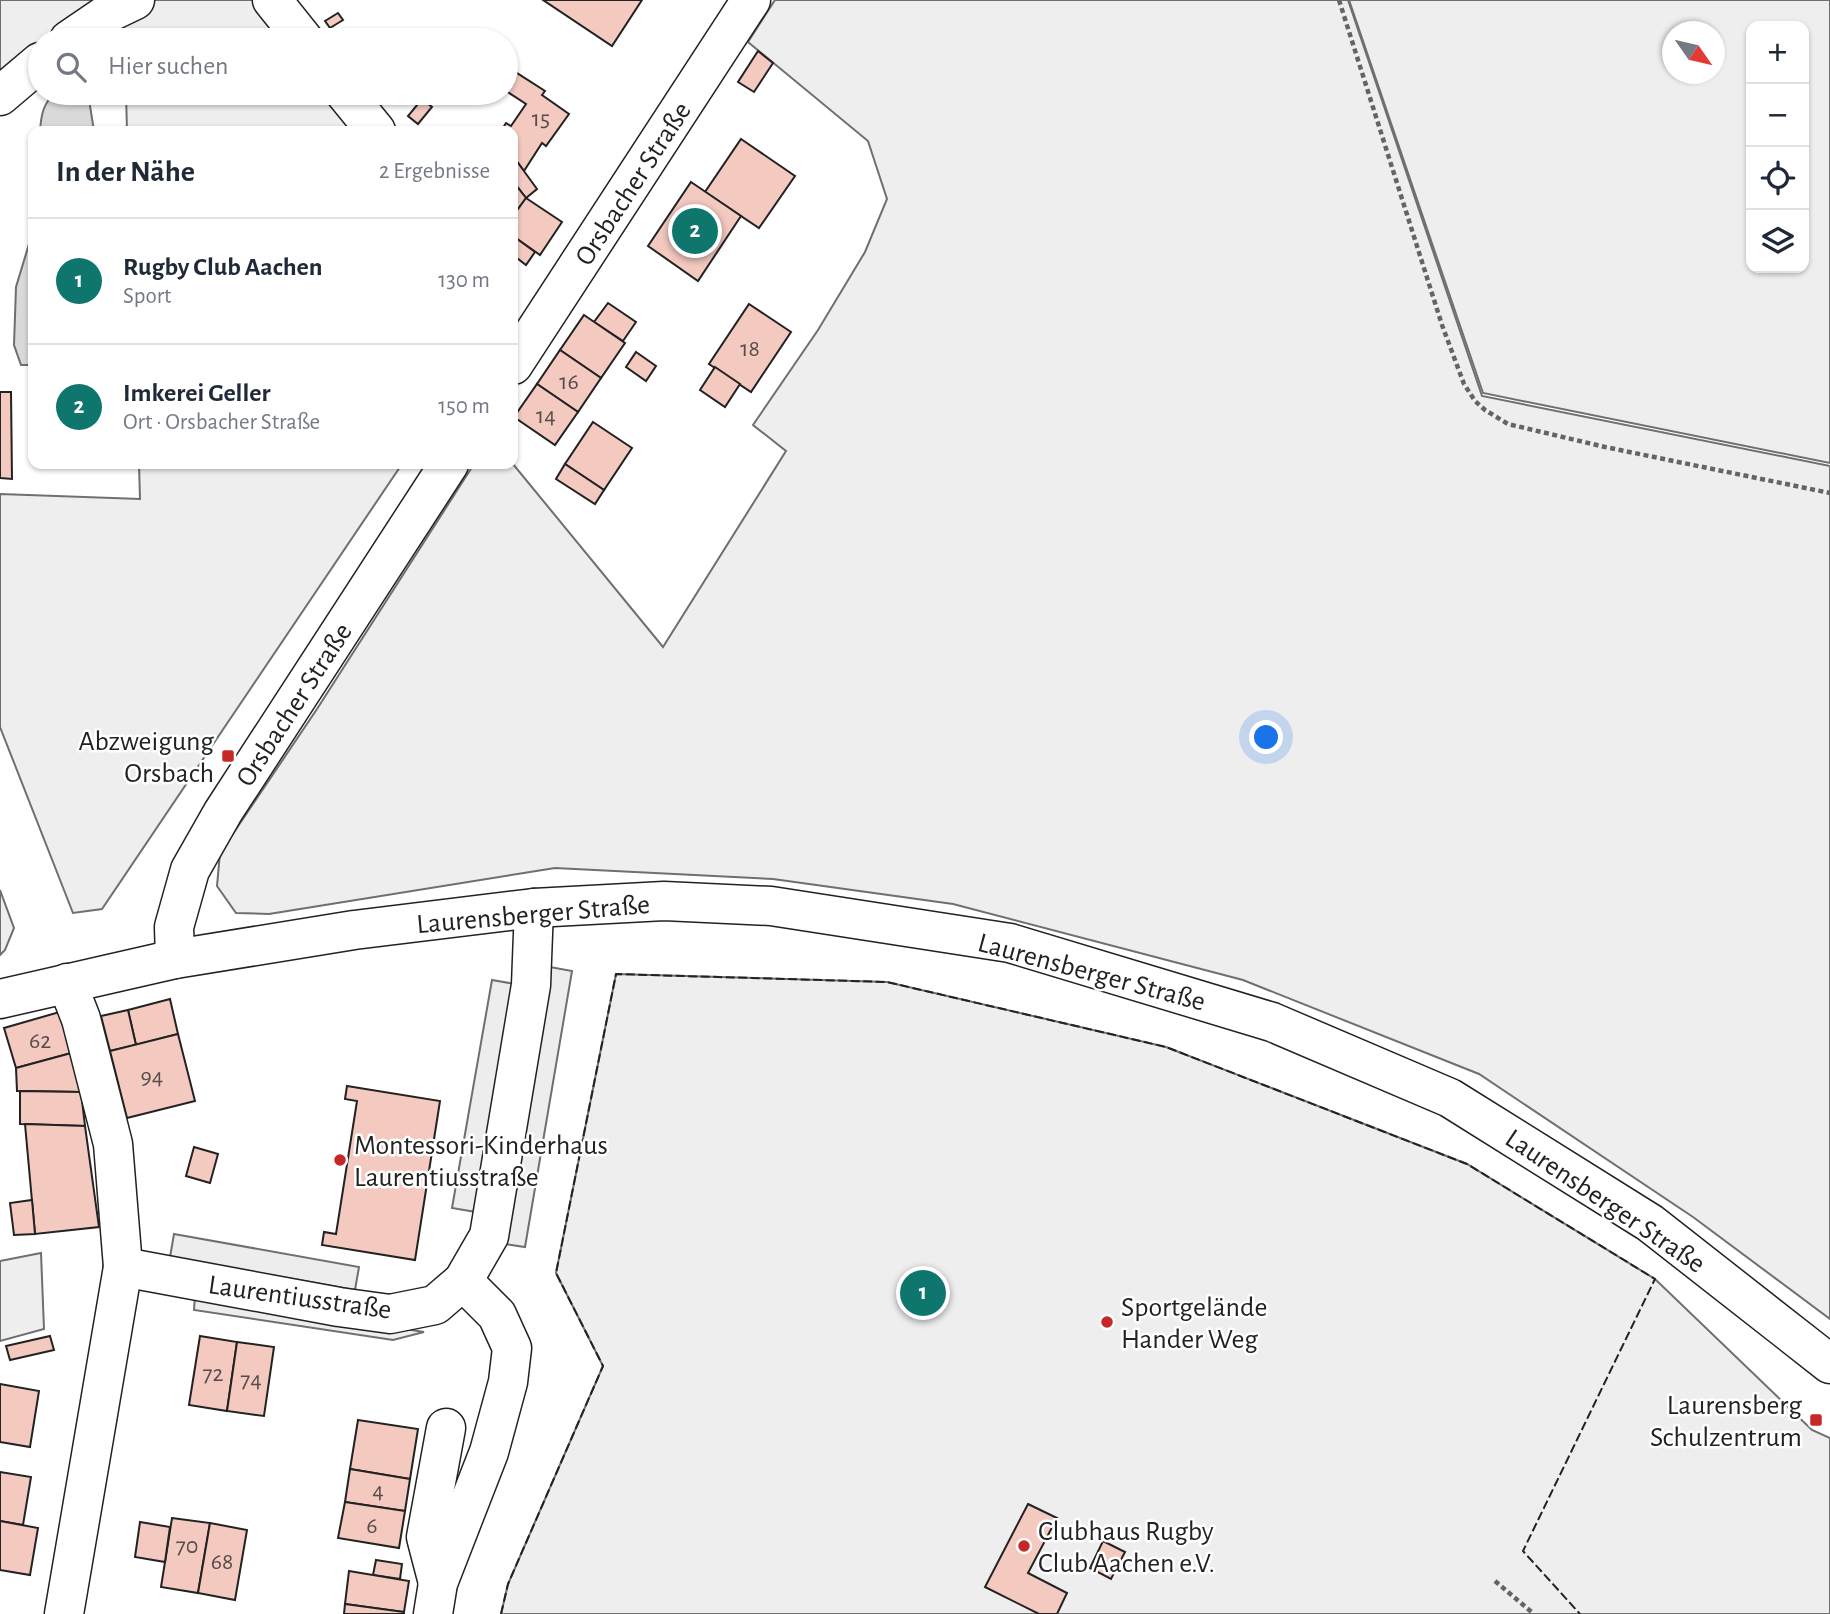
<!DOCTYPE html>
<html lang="de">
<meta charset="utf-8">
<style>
body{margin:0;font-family:"Alegreya Sans",sans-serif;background:#f2f2f3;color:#1f2937}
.controls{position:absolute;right:21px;top:21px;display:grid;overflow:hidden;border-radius:14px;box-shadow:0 2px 5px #0004}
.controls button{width:63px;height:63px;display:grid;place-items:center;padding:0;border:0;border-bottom:2px solid #e0e1e3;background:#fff;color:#1f2937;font:35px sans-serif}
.compass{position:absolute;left:1662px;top:21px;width:63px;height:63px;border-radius:50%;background:#fff;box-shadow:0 2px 5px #0004;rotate:124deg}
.you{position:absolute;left:1267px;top:738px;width:24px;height:24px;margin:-18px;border:5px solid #fff;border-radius:50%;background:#1a73e8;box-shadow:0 0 0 10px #1a73e833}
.badge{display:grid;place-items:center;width:46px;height:46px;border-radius:50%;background:#0f766e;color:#fff;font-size:23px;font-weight:700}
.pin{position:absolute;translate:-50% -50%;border:4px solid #fff;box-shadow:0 2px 7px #0006}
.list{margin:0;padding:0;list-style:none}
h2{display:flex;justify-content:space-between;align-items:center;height:91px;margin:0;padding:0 28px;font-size:30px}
h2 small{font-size:23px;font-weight:400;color:#747a83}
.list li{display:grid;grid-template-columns:46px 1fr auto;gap:21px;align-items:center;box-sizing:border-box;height:126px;padding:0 28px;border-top:2px solid #e0e1e3}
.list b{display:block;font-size:26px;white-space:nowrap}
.list p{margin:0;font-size:23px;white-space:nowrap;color:#747a83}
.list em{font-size:23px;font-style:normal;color:#747a83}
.icon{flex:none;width:38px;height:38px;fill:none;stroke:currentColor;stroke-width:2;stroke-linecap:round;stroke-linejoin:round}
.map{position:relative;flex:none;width:1830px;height:1614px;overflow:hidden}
.search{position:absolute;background:#fff;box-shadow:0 2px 5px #0004;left:28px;top:28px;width:490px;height:77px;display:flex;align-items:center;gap:18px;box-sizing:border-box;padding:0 24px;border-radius:38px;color:#747a83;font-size:26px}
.panel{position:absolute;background:#fff;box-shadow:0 2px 5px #0004;left:28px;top:126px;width:490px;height:343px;border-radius:14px}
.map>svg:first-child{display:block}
.green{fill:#eee;stroke:#6f6f6f;stroke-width:2;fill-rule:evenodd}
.parking{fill:#ededed;stroke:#6f6f6f;stroke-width:2}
.water{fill:#d9d9d9;stroke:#6f6f6f;stroke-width:2}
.building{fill:#f3c9c0;stroke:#222;stroke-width:2}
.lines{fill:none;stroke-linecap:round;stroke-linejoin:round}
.minor-casing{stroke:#222;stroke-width:41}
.path{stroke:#646464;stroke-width:4.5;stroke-dasharray:5 3.5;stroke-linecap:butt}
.minor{stroke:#fff;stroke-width:38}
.fence{stroke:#222;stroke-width:2;stroke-dasharray:9 3.5;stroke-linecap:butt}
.poi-dot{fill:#c62828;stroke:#fff;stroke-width:2.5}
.labels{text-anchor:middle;stroke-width:5;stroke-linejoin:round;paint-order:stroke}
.number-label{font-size:24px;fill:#564c4a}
.street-label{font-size:28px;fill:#222;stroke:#fff}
.poi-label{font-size:28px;fill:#222;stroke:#fff;text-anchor:start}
</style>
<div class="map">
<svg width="1830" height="1614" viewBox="0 0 1830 1614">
<rect width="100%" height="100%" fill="#fff"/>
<g class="green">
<polygon points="0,0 101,0 52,40 40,40 40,50 0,83"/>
<polygon points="122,0 260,0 292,40 124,40"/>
<polygon points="775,0 1348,0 1482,396 1830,466 1830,1319 1693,1217 1479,1074 1243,980 953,904 773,879 555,868 269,914 236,913 217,886 220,853 317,709 474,464 513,464 663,647 786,451 753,425 818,330 865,252 887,199 868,141 748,42"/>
<path d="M 1349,0 L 1830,0 L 1830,463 L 1483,393 ZM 1751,26 L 1804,26 L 1804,268 L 1751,268 ZM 1672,32 L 1714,32 L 1714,74 L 1672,74 Z"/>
<polygon points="126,93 333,93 364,131 127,131"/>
<polygon points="139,464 402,464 102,909 73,913 0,727 0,494 140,499"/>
<polygon points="0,890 14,928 5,950 0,955"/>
<polygon points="616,974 887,982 1166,1047 1467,1164 1655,1279 1812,1430 1830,1438 1830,1614 501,1614 508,1584 603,1366 556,1273"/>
<polygon points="41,1253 44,1329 0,1341 0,1261"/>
</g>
<g class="parking">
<polygon points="550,967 572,971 525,1247 504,1244"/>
<polygon points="492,980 515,984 476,1212 452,1208"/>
<polygon points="174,1234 359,1267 355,1290 170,1257"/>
<polygon points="195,1296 424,1332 393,1340 194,1310"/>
</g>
<g class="water">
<path d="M 56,93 L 88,93 L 94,131 L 40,131 C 41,116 43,102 56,93 Z"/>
<polygon points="33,209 33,365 21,365 14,345 16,287 29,244 30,218"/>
</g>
<g class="building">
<polygon points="543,0 642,0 612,46"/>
<polygon points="338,13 343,20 330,28 325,21"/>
<polygon points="758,51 773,63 754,92 738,82"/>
<polygon points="506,66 545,91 542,95 569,114 546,146 542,143 524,171 513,156 513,131 501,131 506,123 511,126 526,104 506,91"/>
<polygon points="422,99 432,107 418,124 408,116"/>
<polygon points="741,139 795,176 759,228 705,192"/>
<polygon points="513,156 537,189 526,198 513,181"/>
<polygon points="691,182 741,216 698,281 648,246"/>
<polygon points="515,184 526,198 513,216 513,188"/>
<polygon points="526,198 562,222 540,255 513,236 513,216"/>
<polygon points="513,236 535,252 526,265 513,255"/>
<polygon points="608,303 636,322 623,341 594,322"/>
<polygon points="749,304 791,332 751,392 709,364"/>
<polygon points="584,315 625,343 601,378 560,350"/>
<polygon points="560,350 601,378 578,412 537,384"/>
<polygon points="636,352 656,366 646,381 626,367"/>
<polygon points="715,367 740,384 725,407 700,390"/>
<polygon points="537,384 578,412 555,445 514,417"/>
<polygon points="0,392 11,392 12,479 0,478"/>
<polygon points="593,422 632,448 604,490 565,464"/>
<polygon points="565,464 604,490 595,504 556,479"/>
<polygon points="170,999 178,1034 136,1045 128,1010"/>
<polygon points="128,1010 136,1045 110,1051 101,1016"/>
<polygon points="63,1011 75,1052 16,1068 4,1028"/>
<polygon points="178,1034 195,1101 127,1118 110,1051"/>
<polygon points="75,1052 81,1092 17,1091 16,1068"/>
<polygon points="347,1086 440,1101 415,1260 322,1245 324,1232 336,1234 357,1101 345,1099"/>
<polygon points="20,1091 81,1092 85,1126 20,1124"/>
<polygon points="25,1124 85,1126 99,1227 35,1234"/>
<polygon points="194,1147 218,1154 210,1183 186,1176"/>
<polygon points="32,1200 35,1234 14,1235 10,1203"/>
<polygon points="50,1336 54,1350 10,1360 6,1346"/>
<polygon points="200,1336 237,1342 227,1411 189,1405"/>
<polygon points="237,1342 274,1347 264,1416 227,1411"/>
<polygon points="0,1384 39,1391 30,1447 0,1442"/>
<polygon points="358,1420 418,1429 410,1479 350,1469"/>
<polygon points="350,1469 410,1479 405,1511 345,1502"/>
<polygon points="0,1472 31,1477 23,1525 0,1521"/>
<polygon points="345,1502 405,1511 399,1548 338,1538"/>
<polygon points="1028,1504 1057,1518 1028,1573 1067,1593 1057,1614 1039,1614 985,1587"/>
<polygon points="172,1518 210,1523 198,1593 161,1587"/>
<polygon points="0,1521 38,1528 30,1575 0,1570"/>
<polygon points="140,1522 170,1527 165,1562 135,1557"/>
<polygon points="210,1523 247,1530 235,1600 198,1593"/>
<polygon points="1103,1541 1125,1552 1111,1579 1090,1568"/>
<polygon points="376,1560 402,1564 400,1579 373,1575"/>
<polygon points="349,1571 409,1581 404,1612 345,1604"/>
<polygon points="345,1604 404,1612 404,1614 344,1614"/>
</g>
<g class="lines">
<defs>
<g id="minor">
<polyline points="272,0 304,40"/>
<polyline points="69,40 110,12 135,0"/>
<polyline points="345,93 376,131"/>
<polyline points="0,96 40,62"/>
<polyline points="513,365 751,0"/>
<polyline points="175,959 174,927 190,870 223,812 449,464"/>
<polyline points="0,999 175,959 354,930 534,908 664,901 771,906 1010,943 1272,1022 1450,1098 1650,1223 1830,1364"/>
<polyline points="123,1267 339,1307 390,1314 435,1305 463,1281 489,1236 531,985 534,908"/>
<polyline points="438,1583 426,1537 446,1428"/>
<polyline points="64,1614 123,1267 113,1144 81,1019 67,983"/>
<polyline points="433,1614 438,1583 489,1452 508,1382 512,1348 497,1315 463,1281"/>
</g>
</defs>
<use href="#minor" class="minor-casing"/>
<g class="path">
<polyline points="1339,0 1442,325 1464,384 1475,401 1485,410 1508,424 1605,447 1830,493"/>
<polyline points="1495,1581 1534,1614"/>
</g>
<use href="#minor" class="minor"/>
<polyline class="fence" points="501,1614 508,1584 603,1366 556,1273 616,974 887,982 1166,1047 1467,1164 1655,1279 1523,1551 1580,1614"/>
</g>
<g class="poi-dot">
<rect x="221" y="749" width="14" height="14" rx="3.5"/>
<circle cx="340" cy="1160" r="7"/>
<circle cx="1107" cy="1322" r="7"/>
<rect x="1809" y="1413" width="14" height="14" rx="3.5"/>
<circle cx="1024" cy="1546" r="7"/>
</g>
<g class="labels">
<g class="number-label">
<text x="541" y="126">15</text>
<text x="750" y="356">18</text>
<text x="569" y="389">16</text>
<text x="546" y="423">14</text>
<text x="40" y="1048">62</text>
<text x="152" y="1084">94</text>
<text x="213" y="1381">72</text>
<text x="251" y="1387">74</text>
<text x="378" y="1498">4</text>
<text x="372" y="1533">6</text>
<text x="187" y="1553">70</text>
<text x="222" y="1569">68</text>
</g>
<g class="street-label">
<text transform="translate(632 183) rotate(-57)" y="10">Orsbacher Straße</text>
<text transform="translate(293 704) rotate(-57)" y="10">Orsbacher Straße</text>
<text transform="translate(533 913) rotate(-5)" y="10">Laurensberger Straße</text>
<text transform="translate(1092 971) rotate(15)" y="10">Laurensberger Straße</text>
<text transform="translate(1606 1200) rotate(34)" y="10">Laurensberger Straße</text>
<text transform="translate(300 1296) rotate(8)" y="10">Laurentiusstraße</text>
</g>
<g class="poi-label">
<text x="214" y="750" text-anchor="end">Abzweigung<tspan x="214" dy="32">Orsbach</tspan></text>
<text x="354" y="1154">Montessori-Kinderhaus<tspan x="354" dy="32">Laurentiusstraße</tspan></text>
<text x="1121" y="1316">Sportgelände<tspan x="1121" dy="32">Hander Weg</tspan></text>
<text x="1802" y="1414" text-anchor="end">Laurensberg<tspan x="1802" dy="32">Schulzentrum</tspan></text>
<text x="1038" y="1540">Clubhaus Rugby<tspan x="1038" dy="32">Club Aachen e.V.</tspan></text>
</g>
</g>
</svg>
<div class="controls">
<button>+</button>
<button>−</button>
<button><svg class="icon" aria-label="locate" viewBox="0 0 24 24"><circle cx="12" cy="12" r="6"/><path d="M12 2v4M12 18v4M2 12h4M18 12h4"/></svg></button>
<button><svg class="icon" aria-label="layers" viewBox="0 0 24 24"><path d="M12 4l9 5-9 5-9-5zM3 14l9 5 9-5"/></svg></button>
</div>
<svg class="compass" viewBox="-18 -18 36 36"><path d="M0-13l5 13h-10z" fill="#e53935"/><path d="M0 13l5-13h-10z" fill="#747a83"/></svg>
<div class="you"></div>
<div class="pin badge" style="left:923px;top:1293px">1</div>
<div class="pin badge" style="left:695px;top:231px">2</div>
<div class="search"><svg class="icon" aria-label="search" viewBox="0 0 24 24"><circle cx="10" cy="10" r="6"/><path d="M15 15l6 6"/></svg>Hier suchen</div>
<section class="panel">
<h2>In der Nähe<small>2 Ergebnisse</small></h2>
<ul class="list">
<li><span class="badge">1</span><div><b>Rugby Club Aachen</b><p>Sport</p></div><em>130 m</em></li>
<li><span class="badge">2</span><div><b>Imkerei Geller</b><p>Ort · Orsbacher Straße</p></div><em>150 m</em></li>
</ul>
</section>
</div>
